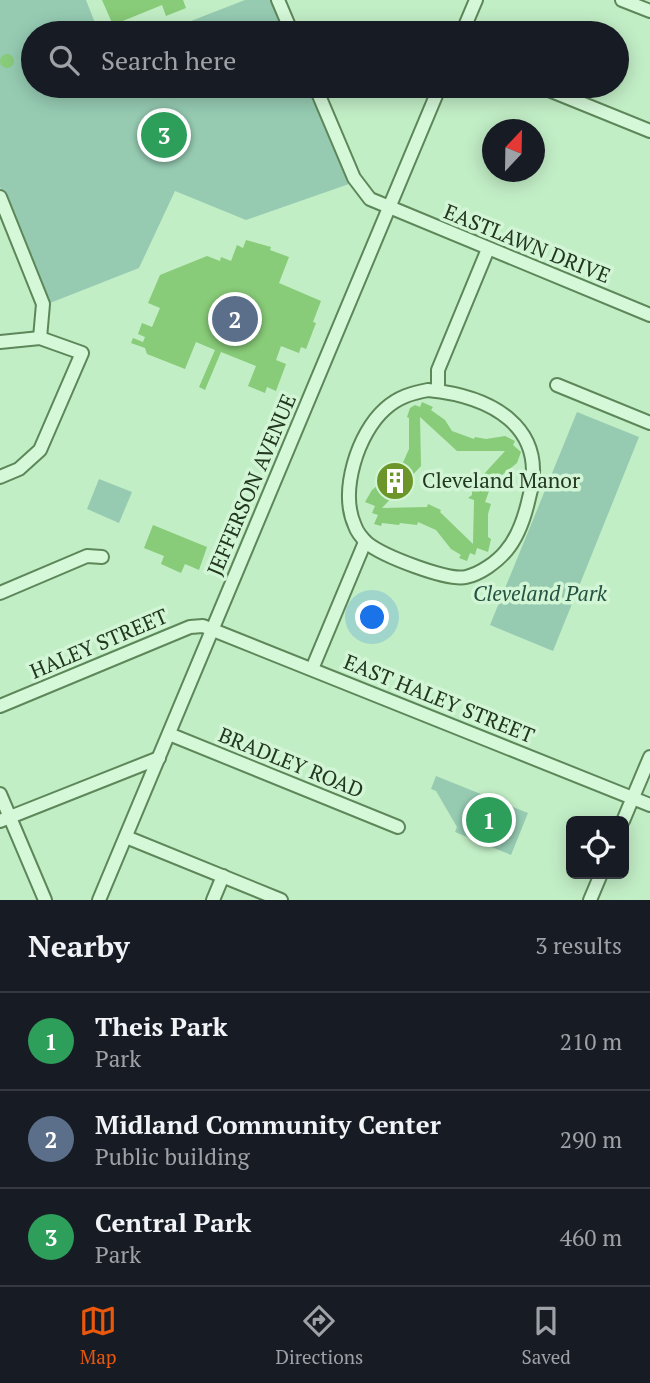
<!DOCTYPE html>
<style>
body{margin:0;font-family:"PT Serif",serif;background:#242831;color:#f1f3f6}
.controls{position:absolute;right:21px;bottom:21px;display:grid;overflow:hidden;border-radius:10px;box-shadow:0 4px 18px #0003}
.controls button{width:63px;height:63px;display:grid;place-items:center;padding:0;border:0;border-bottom:2px solid #363941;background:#171b24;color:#f1f3f6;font:35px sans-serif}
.compass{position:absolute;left:482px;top:119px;width:63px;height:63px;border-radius:50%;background:#171b24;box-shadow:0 4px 18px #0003;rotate:22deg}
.you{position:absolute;left:373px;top:618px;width:24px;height:24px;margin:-18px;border:5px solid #fff;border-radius:50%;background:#1a73e8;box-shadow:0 0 0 10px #1a73e833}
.badge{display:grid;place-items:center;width:46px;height:46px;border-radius:50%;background:#ea580c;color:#fff;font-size:23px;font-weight:700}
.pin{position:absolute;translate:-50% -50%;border:4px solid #fff;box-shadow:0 2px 7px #0006}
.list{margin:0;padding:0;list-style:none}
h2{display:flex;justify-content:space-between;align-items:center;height:91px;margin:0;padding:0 28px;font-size:30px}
h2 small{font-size:23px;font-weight:400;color:#9ea1a6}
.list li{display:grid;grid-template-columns:46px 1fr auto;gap:21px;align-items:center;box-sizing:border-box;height:98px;padding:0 28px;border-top:2px solid #363941}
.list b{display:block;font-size:26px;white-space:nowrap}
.list p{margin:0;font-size:23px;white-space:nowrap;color:#9ea1a6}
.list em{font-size:23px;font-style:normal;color:#9ea1a6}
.icon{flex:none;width:38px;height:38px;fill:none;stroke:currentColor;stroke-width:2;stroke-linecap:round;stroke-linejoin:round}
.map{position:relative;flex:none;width:650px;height:900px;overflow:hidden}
.search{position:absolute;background:#171b24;box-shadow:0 4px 18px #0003;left:21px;right:21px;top:21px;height:77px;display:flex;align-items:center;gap:18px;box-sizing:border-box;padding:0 24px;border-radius:38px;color:#9ea1a6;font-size:26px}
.sheet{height:385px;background:#171b24}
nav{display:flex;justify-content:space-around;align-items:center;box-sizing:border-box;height:98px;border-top:2px solid #363941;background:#171b24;font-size:19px;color:#9ea1a6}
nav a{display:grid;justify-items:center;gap:4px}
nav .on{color:#ea580c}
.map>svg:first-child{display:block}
.green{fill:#96cbb2}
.building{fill:#88cb78;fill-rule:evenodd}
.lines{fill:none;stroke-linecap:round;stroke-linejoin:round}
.minor-casing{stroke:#5d8759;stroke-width:16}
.minor{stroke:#d5f8d9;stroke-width:12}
.labels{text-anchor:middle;stroke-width:7;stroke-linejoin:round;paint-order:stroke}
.street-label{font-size:21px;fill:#21371e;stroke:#d2f5d5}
.poi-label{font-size:21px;fill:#21371e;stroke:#d2f5d5;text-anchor:start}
.park-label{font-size:21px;font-style:italic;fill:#245343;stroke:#d2f5d5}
</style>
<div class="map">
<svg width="650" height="900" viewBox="0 0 650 900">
<rect width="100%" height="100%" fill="#c2eec6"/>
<g class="green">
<polygon points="0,0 86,0 99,33 33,33 33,86 308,86 349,184 246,220 175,191 139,268 50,303 0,187"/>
<polygon points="245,0 271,0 285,33 160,33"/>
<polygon points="577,412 639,437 553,651 490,625"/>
<polygon points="99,479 132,492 119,523 87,509"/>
<polygon points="436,776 528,813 511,855 455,832 457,827 436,791 431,789"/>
</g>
<g class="building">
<polygon points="102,0 183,0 186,8 166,16 162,5 113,25"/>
<circle cx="7" cy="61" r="7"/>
<polygon points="246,240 271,247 270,250 289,257 279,283 321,301 313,322 316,323 306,349 301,347 299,353 281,346 276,360 286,364 276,391 267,387 265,393 248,386 256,366 221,352 205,390 199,387 215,350 196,342 185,369 147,354 145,348 131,343 133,338 143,342 145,337 138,334 142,323 152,327 160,308 148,303 160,275 207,256 220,261 221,257 231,261 237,245 243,248"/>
<path d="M 422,402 L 433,407 L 431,410 L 445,420 L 452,431 L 474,439 L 475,437 L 486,439 L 505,436 L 515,441 L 513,445 L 521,452 L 517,463 L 492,483 L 485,502 L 491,504 L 488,514 L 488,537 L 491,539 L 488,552 L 477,548 L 475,555 L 470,553 L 467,561 L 459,558 L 461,555 L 451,549 L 436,530 L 418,522 L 417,525 L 400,523 L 399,525 L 382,523 L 381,526 L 374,524 L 378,515 L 372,513 L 375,506 L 365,502 L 372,490 L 392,474 L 396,465 L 401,467 L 409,449 L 409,418 L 407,417 L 410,408 L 415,405 L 420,407 ZM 420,417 L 457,451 L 505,451 L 472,487 L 472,495 L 468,498 L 474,500 L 473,544 L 440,512 L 441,510 L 428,504 L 427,507 L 382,508 L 421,466 Z"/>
<polygon points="153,525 207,547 199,570 185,564 181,573 161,564 164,556 144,548"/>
</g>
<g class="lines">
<defs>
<g id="minor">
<polyline points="278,0 292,33"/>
<polyline points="622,0 650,11"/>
<polyline points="462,33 476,0"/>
<polyline points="315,86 354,178 370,199 650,315"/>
<polyline points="539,86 650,131"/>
<polyline points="0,197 43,304 40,338"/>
<polyline points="0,342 40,338 82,353 40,450 19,469 0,477"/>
<polyline points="557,385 650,423"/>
<path d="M 428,390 C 490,396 549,426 529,498 C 525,516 518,537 506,551 C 497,562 480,574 466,577 C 447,581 383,556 367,543 C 363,539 357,532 355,526 C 339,491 358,433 385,409 C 398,397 412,393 428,390 Z"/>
<polyline points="438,391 438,370 488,249"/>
<polyline points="0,593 87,556 102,557"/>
<polyline points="312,669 365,542"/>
<polyline points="0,706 190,627 203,626 650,805"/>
<polyline points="169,734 398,827"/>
<polyline points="0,794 45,900"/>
<polyline points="0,821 159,758"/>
<polyline points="623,821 650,757"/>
<polyline points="126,837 281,900"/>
<polyline points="99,900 440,86"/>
<polyline points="213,900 223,876"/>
<polyline points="590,900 601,874"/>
</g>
</defs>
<use href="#minor" class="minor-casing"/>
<use href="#minor" class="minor"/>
</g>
<defs>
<symbol id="building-disc" viewBox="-11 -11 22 22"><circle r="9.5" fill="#6c962a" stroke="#d2f5d5"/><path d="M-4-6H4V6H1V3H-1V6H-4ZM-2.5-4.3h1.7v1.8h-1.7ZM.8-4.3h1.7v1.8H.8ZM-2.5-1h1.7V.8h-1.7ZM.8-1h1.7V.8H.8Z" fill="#fff"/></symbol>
</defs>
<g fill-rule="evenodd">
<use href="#building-disc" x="373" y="459" width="44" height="44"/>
</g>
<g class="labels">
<g class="street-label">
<text transform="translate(527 244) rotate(22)" y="7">EASTLAWN DRIVE</text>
<text transform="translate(252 485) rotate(-67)" y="7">JEFFERSON AVENUE</text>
<text transform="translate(99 644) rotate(-23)" y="7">HALEY STREET</text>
<text transform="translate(439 699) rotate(22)" y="7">EAST HALEY STREET</text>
<text transform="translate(291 763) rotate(22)" y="7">BRADLEY ROAD</text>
</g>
<g class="poi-label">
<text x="422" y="488">Cleveland Manor</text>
</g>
<g class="park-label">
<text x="540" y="601">Cleveland Park</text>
</g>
</g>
</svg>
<div class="controls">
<button><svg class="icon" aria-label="locate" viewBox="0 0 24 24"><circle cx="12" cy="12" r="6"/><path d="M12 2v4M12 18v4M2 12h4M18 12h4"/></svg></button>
</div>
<svg class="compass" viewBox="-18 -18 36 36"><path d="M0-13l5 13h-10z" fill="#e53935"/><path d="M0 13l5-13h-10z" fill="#9ea1a6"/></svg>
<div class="you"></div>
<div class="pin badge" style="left:489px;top:820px;background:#2e9e5b">1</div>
<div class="pin badge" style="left:235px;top:319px;background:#5c6f8a">2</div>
<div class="pin badge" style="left:164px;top:135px;background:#2e9e5b">3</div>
<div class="search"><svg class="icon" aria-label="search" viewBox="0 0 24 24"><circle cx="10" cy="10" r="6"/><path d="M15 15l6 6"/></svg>Search here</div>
</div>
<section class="sheet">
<h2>Nearby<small>3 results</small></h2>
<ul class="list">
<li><span class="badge" style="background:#2e9e5b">1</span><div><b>Theis Park</b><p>Park</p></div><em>210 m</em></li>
<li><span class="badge" style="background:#5c6f8a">2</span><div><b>Midland Community Center</b><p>Public building</p></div><em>290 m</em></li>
<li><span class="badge" style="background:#2e9e5b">3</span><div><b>Central Park</b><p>Park</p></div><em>460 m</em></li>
</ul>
</section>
<nav>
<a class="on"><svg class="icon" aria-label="map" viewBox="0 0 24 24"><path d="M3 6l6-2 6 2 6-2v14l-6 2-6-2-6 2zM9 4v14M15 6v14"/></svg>Map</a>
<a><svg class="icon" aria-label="directions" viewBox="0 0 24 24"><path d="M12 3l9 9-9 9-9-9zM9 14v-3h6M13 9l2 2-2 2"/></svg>Directions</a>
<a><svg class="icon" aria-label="saved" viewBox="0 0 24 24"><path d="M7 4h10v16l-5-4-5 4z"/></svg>Saved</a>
</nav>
